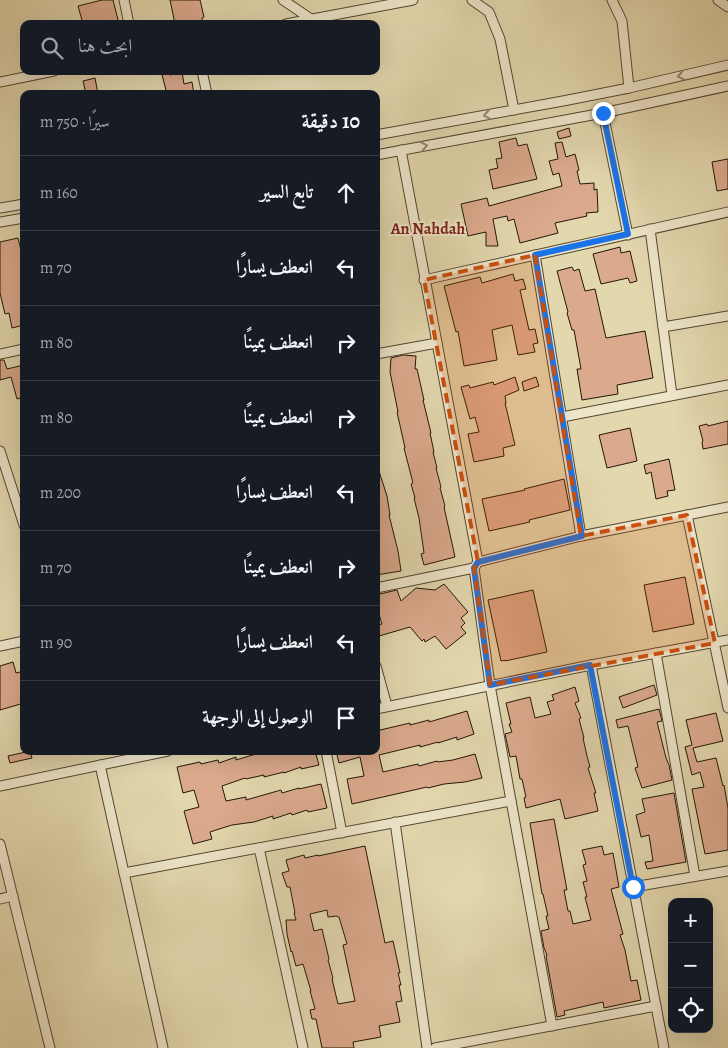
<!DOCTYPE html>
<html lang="ar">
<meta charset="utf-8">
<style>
body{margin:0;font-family:Alegreya,Amiri,serif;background:#20242c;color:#f1f3f6;direction:rtl}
.controls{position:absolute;right:15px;bottom:15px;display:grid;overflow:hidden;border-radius:10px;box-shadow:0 5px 20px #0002}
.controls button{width:45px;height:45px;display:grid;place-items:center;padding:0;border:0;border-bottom:1px solid #363941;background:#171b24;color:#f1f3f6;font:25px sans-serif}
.stop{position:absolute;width:15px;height:15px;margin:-11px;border:4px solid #1a73e8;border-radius:50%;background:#fff}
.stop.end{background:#1a73e8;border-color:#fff;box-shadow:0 1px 5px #0008}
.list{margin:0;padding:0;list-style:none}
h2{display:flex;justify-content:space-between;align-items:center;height:65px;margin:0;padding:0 20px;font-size:21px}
h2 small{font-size:16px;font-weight:400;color:#9ea1a6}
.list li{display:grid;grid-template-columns:32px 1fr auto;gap:15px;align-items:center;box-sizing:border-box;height:75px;padding:0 20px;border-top:1px solid #363941}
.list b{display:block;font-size:19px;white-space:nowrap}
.list em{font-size:16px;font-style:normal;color:#9ea1a6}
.icon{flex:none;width:28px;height:28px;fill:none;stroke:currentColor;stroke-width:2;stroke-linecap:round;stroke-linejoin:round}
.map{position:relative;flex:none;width:728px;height:1048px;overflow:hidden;direction:ltr}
.search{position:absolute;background:#171b24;box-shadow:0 5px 20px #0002;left:20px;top:20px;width:360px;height:55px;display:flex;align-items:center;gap:12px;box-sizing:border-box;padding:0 18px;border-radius:10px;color:#9ea1a6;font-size:19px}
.panel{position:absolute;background:#171b24;box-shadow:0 5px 20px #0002;left:20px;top:90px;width:360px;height:665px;border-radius:10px;direction:rtl}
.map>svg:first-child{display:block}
.building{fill:#dbaa8d;stroke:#231609;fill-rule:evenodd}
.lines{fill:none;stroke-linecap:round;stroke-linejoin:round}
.minor-casing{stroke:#534632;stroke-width:11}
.minor{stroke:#ede5ca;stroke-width:9}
.oneway{stroke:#928873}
.route{stroke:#1a73e8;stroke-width:6}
.marked{fill:#ca4f0c;fill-opacity:0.2;stroke:#ca4f0c;stroke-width:4;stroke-dasharray:10 6;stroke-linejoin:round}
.labels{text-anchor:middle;stroke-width:4;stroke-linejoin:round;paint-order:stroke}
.neighbourhood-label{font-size:16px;font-weight:bold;fill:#7a1f14;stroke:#ede5ca}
</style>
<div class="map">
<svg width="728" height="1048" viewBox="0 0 728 1048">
<rect width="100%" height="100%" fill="#e3d7ae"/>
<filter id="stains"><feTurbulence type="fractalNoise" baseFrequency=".004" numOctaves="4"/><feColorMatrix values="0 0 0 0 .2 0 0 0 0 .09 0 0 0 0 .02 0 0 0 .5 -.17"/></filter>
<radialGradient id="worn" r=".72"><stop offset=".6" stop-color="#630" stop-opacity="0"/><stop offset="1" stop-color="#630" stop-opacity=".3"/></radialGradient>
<g class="building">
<polygon points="102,0 113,0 119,24 83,24 78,6"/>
<polygon points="170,0 200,0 204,17 202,18 203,24 175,24"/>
<polygon points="161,71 169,71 170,75 182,72 184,84 192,82 194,94 167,94"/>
<polygon points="95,78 98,94 86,94 83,81"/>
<polygon points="569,128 571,136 559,139 557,132"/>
<polygon points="516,138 518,146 527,144 537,179 493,189 489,170 498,168 496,159 502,158 499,142"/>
<polygon points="562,142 566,157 575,154 579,170 577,171 580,184 594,183 594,190 597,189 598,212 586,213 587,216 555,223 558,233 520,243 514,219 508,221 507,216 493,219 498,246 486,246 486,232 468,236 461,204 487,198 489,206 562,186 559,173 553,175 549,161 558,159 555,143"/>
<polygon points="728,159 728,189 717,191 712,162"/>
<polygon points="18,238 24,262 24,325 12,328 9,313 5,314 0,293 0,242"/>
<polygon points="620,247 621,253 630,251 637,281 630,283 628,278 601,284 593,254"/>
<polygon points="572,267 574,271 579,269 585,291 595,289 606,338 645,331 653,378 617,385 618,394 582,400 577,369 581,369 574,330 572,330 567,313 568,312 557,271"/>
<polygon points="513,274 515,281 523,279 526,289 520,290 529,330 535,329 538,343 533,344 535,352 518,355 512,325 492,330 497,360 464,366 458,331 456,332 444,286 480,277 482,283"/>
<polygon points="403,355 416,356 415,369 417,369 424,400 423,400 431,433 430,433 434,452 433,452 437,468 436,468 441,487 440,488 445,506 444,507 455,557 424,565 421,554 424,553 419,518 414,498 415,498 411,484 413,483 404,448 405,448 397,412 398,412 390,372 391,358"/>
<polygon points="0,360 4,360 7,369 24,365 24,397 17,399 11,377 0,380"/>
<polygon points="515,377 519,390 505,396 506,403 505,403 515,445 503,448 504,456 474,462 468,434 479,432 475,417 470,419 461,387 469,385 470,388 493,382 494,385"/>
<polygon points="536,377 539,386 524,391 522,382"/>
<polygon points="728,421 728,444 703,449 702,442 703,441 699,426 707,424 708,426"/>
<polygon points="630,428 637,461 607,468 599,435"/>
<polygon points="669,459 675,490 667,491 668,496 656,499 651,472 646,474 644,465"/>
<polygon points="376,468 378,468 387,496 390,515 389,515 398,551 401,571 376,575"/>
<polygon points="564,479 570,510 529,520 530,522 489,531 482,499 525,490 524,489"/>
<polygon points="685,577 694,624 653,632 644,585"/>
<polygon points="444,584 468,612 461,618 465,623 461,627 466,633 446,649 435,636 425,642 424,639 422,641 410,627 379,636 376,625 382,624 376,605 376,595 397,590 401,601 416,588 435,590"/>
<polygon points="533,590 547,652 505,661 505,660 501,661 488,600"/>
<polygon points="13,662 16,673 24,671 24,703 0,710 0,666"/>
<polygon points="654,685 657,695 623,708 619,697"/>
<polygon points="575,687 579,701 575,703 581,718 579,719 584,738 583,738 587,756 590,767 588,768 596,793 594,793 598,811 565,819 560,799 526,808 524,798 526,797 522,779 520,779 516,756 510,757 505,734 512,732 509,724 511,724 506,703 530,697 535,718 551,714 547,702 554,700 552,695"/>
<polygon points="659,709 662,721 657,722 666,758 669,765 672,780 642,788 635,768 638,767 628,726 618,728 616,720"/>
<polygon points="467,711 474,734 457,740 457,737 438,743 438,742 420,747 420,745 379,755 383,772 418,764 419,766 437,761 437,762 453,760 475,754 482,778 465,782 444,784 428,788 427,787 352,804 347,779 364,776 360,757 339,763 336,751 376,751 376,731 410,723 410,725 429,720 429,722"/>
<polygon points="716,713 723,741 693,748 697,762 716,758 723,786 724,785 728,808 728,850 705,854 692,789 704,787 700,772 692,775 685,747 692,745 686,720"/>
<polygon points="30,751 32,758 10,763 8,756"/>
<polygon points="266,751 315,751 319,765 301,769 301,767 284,773 284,772 264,777 264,775 246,779 245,778 222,786 226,801 246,797 246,800 281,790 282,793 299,788 299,789 321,784 327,808 308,812 307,810 292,815 291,813 273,819 273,816 254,822 232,825 216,830 210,832 212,839 193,844 184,811 199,807 194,790 183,793 177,767 200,762 201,764 218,760 219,763 236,757 236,760"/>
<polygon points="674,793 686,862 647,869 645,862 653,861 649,835 641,837 636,815 645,812 642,799"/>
<polygon points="554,819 567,890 564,890 568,911 570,911 573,924 591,920 585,897 587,897 583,882 587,881 583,865 586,864 582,850 602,846 604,855 613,853 619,887 611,889 623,934 620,935 625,950 631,981 637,980 641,1000 604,1008 603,1002 564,1011 565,1015 557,1017 546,956 547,955 544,948 541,931 549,929 546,916 548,916 543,894 542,894 530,823"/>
<path d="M 365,846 L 385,943 L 393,941 L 400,973 L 398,973 L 401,985 L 399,985 L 402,1001 L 396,1002 L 400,1022 L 379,1026 L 381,1037 L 353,1042 L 354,1048 L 322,1048 L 316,1019 L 312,1019 L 310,1010 L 315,1009 L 310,991 L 311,991 L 303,964 L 296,966 L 292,951 L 291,952 L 287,934 L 286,920 L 296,920 L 294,913 L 295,913 L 290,887 L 287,887 L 282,873 L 289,871 L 286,860 L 304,855 L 305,858 L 318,855 L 318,856 ZM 327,910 L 328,917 L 337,916 L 338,917 L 339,917 L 347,944 L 343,945 L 355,1001 L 338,1004 L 332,979 L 333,978 L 328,960 L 329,959 L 322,929 L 314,931 L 310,914 Z"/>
</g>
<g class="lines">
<defs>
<g id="minor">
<polyline points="124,0 129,24"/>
<polyline points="283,0 311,19"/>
<polyline points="472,0 489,12 500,39 514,110"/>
<polyline points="612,0 622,21 629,88"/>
<polyline points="718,0 728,7"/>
<polyline points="286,24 413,0"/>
<polyline points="202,71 207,94"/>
<polyline points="0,82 54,71"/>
<polyline points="603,113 628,235"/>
<polyline points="376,135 563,101 629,88 728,65"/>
<polyline points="401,150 478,562 474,568 490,685 552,1026"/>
<polyline points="376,155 603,113 728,86"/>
<polyline points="0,208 24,204"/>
<polyline points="0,222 24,218"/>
<polyline points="650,229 672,395"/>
<polyline points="535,255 581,536"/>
<polyline points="424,280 728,212"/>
<polyline points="663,327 728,316"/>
<polyline points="0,354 24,349"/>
<polyline points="376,354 437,343"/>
<polyline points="562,417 728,385"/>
<polyline points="0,451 24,525"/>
<polyline points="687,515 728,708"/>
<polyline points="478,562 581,536 728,507"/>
<polyline points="376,588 474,568"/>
<polyline points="0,646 24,641"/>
<polyline points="656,653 695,876"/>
<polyline points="591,665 664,1048"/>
<polyline points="376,666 387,706"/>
<polyline points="376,709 591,665 728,640"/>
<polyline points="326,751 342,833"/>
<polyline points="100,765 163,1048"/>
<polyline points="0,786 168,751"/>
<polyline points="395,822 427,1048"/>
<polyline points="0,844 50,1048"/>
<polyline points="259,848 303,1048"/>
<polyline points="124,873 511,801"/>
<polyline points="633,887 728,871"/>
<polyline points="0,899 13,896"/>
<polyline points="435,1048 656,1006"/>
</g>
</defs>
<use href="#minor" class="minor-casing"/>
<use href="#minor" class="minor"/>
</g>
<defs><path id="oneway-chevron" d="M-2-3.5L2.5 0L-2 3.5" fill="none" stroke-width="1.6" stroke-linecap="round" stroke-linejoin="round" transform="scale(1.25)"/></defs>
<g class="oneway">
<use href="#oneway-chevron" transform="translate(681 76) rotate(167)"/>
<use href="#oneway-chevron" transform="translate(487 115) rotate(170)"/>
<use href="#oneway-chevron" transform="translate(424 146) rotate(-11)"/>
</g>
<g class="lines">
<polyline class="route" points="603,113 628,234 535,255 582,536 478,562 474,568 490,685 590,665 633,887"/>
</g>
<path class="marked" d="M 535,255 L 581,536 L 687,515 L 715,643 L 490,685 L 474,568 L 478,562 L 424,280 Z"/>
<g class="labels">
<g class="neighbourhood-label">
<text x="428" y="234">An Nahdah</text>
</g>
</g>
<rect width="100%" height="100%" filter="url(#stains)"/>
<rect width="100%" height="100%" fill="url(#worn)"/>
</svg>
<div class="controls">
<button>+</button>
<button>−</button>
<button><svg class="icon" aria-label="locate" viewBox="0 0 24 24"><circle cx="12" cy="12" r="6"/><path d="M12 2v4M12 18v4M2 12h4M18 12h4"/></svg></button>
</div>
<div class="stop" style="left:633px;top:887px"></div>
<div class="stop end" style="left:603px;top:113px"></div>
<div class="search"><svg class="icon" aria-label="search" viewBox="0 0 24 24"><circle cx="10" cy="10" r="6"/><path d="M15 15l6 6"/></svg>ابحث هنا</div>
<section class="panel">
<h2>10 دقيقة<small>سيرًا · 750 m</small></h2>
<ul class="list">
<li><svg class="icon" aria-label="ahead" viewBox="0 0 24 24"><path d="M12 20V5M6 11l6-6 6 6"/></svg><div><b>تابع السير</b></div><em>160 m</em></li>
<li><svg class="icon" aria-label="left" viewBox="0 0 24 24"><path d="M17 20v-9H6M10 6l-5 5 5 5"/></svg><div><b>انعطف يسارًا</b></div><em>70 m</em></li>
<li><svg class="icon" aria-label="right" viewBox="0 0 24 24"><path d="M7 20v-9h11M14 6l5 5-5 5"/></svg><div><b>انعطف يمينًا</b></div><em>80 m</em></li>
<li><svg class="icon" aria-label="right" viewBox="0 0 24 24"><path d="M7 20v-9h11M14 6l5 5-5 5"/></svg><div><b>انعطف يمينًا</b></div><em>80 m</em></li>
<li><svg class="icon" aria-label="left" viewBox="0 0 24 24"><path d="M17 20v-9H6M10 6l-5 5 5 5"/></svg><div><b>انعطف يسارًا</b></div><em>200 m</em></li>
<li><svg class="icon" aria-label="right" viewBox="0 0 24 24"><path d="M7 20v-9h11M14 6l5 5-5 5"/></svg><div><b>انعطف يمينًا</b></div><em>70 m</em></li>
<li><svg class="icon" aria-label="left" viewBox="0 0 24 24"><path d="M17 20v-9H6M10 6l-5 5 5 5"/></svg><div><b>انعطف يسارًا</b></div><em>90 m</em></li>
<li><svg class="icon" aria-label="arrive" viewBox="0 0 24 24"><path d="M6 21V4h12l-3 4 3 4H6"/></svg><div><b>الوصول إلى الوجهة</b></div></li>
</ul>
</section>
</div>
